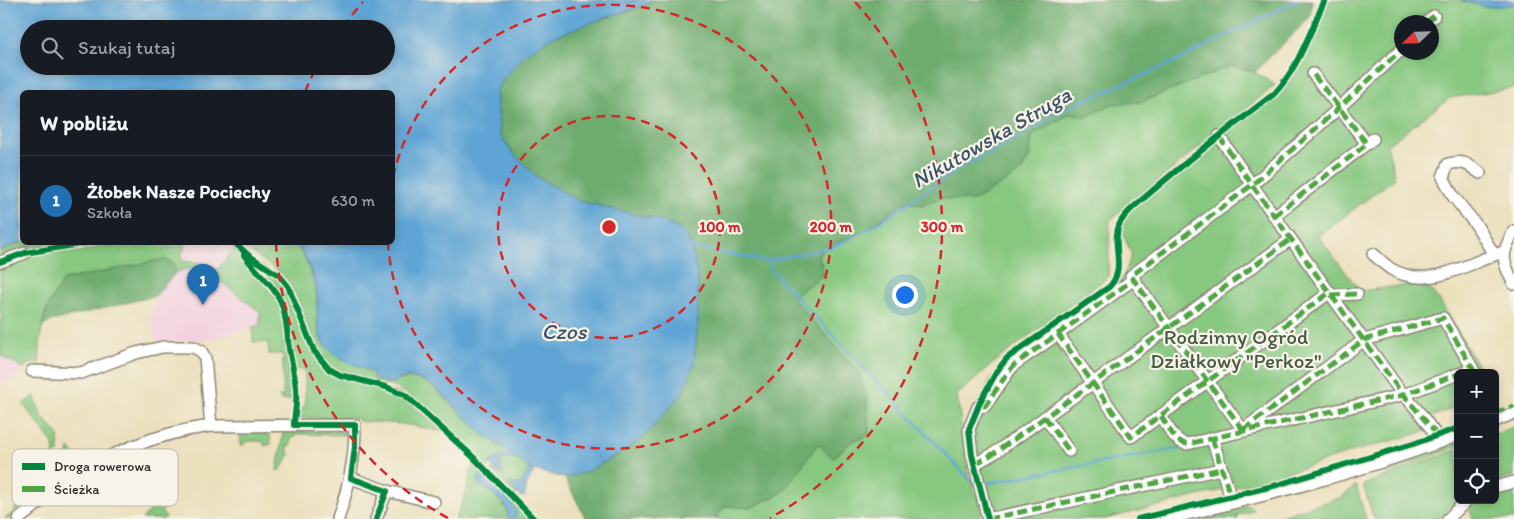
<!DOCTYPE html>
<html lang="pl">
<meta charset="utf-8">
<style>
body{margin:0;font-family:Itim,sans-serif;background:#242831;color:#f1f3f6}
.controls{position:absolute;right:15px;bottom:15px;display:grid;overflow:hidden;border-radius:8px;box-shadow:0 2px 8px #0003}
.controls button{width:45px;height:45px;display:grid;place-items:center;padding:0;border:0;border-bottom:1px solid #363941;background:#171b24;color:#f1f3f6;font:25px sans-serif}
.compass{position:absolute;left:1394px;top:15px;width:45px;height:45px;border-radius:50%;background:#171b24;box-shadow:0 2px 8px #0003;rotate:247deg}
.you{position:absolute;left:904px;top:294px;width:18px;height:18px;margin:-12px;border:4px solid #fff;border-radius:50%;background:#1a73e8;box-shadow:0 0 0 8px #1a73e833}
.badge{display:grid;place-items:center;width:32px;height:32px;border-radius:50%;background:#1f6fb2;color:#fff;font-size:16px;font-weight:700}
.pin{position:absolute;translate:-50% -41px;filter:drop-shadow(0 1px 2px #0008)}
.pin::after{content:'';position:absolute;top:26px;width:18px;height:15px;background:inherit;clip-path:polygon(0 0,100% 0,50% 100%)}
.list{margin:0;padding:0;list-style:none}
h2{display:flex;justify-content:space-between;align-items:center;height:65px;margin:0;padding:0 20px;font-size:21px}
h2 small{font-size:16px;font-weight:400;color:#9ea1a6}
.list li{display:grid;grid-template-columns:32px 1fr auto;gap:15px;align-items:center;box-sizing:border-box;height:90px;padding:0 20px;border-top:1px solid #363941}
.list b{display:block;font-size:19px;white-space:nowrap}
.list p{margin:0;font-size:16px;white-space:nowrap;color:#9ea1a6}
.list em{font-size:16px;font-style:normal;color:#9ea1a6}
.icon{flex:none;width:28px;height:28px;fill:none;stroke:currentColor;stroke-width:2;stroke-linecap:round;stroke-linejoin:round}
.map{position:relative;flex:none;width:1514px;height:519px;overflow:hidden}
.search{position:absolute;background:#171b24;box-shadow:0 2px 8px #0003;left:20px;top:20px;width:375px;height:55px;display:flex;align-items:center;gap:12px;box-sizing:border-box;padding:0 18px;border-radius:28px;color:#9ea1a6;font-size:19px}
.panel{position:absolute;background:#171b24;box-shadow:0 2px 8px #0003;left:20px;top:90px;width:375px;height:155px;border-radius:8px}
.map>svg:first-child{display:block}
.built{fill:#f3cfde}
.green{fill:#87c880;stroke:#597a56;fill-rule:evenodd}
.forest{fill:#6dac6e;stroke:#4c6c4c}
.water{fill:#5fa4d4;stroke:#456880;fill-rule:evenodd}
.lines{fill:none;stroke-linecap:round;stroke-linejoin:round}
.stream{stroke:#5fa4d4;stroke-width:2.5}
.minor-casing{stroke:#8b8574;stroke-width:14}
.minor{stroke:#fff;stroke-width:11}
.quiet{stroke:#51a443;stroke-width:5;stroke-dasharray:10 5;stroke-linecap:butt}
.cycleway-casing{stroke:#f7f3e8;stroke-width:9}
.cycleway{stroke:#00873e;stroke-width:6}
.ring{fill:none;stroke:#d62828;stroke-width:2.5;stroke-dasharray:9 6}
.labels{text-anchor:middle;stroke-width:4.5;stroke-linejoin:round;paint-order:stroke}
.park-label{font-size:21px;fill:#475a44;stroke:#f7f3e8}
.water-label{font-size:22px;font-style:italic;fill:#3d5566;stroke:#f7f3e8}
.key{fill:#f7f3e8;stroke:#bab7af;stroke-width:1}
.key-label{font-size:14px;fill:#2b2b2b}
.centre{fill:#d62828;stroke:#f7f3e8;stroke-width:2.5}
.ring-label{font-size:15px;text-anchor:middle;font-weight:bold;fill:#d62828;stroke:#f7f3e8;stroke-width:4.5;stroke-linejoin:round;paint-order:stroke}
</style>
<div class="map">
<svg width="1514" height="519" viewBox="0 0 1514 519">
<rect width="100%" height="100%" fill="#f7f3e8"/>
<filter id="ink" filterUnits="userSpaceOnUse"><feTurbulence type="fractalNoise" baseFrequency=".02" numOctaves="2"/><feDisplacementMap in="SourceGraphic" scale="10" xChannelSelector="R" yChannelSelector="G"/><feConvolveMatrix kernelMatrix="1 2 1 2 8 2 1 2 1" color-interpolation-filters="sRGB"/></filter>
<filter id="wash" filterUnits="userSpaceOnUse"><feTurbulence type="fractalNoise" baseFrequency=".0096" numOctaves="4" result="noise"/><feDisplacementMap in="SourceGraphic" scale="20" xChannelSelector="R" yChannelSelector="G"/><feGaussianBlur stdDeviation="1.12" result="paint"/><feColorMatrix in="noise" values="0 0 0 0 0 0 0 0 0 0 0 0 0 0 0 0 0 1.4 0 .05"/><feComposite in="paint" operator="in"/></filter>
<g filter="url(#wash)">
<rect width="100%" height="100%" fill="#ebdfbc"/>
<g class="built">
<polygon points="186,243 234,243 232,245 235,248 217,270 205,263 182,261 181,256"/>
<polygon points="189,268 210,273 261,312 260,326 207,340 156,341 152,320 154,299 176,272"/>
<polygon points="0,355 5,359 19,364 19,374 0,387"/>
</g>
<g class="green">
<path d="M 1331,0 L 1459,0 L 1486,7 L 1514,5 L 1514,88 L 1450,98 L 1387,145 L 1395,178 L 1318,236 L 1360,291 L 1408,285 L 1428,287 L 1440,301 L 1482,373 L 1458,373 L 1458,406 L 1431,417 L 1438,428 L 1358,450 L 1271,478 L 1105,519 L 990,519 L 972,416 L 989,382 L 1007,359 L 1124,276 L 1132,254 L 1121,231 L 1129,211 L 1286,85 L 1298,66 L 1305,46 ZM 1402,22 L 1432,22 L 1432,52 L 1402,52 Z"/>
<polygon points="1231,66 1255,72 1275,85 1110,220 1108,277 998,359 957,395 968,473 980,505 982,519 715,519 725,506 751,508 818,443 833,458 851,442 859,373 792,297 824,274 818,254 831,245 871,227 904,202 922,205 941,198 973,201 1020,173 1029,158 1032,136 1071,113 1086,117 1112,104 1141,102"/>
<path d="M 99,243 L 186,243 L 181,256 L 182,261 L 205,263 L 217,270 L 235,248 L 247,265 L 278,300 L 281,308 L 289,369 L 289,397 L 293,399 L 291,400 L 281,400 L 279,397 L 283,397 L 283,354 L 269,354 L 268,342 L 253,342 L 253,327 L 260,325 L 260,312 L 210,273 L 190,268 L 176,272 L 172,262 L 55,294 C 40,315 41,338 39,363 L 26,364 L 26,368 L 19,367 L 18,364 L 5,359 L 0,355 L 0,321 L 2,318 L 0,307 L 0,264 C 33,252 65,250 99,243 Z"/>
<path d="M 238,243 L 296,243 L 307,263 L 316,289 L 319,329 L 334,353 L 373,373 L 374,379 L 397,381 L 408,378 L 417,379 L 429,383 L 481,432 L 510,453 L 494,459 L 488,468 L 406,393 C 385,379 348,383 331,367 C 305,346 307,309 289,283 C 277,266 254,256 238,243 Z"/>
<path d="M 261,265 C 269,270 278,276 284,284 C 306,314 301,360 339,378 L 401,394 L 442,431 L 403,424 L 359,421 L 358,418 L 298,418 L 298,409 L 305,407 L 305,370 L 294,369 L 287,312 L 281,298 Z"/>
<polygon points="34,396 41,415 60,437 58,440 59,452 51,460 22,467 22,466 52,457 55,451 52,442 23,404"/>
<polygon points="1514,427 1514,476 1495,482 1495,434"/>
<polygon points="240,431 267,432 270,436 271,444 265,446 262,441 248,441 241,446"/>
<polygon points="289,431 338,431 349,433 349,435 295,434 295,437 291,438 290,446 287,446 288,452 290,454 281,469 277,471 283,434"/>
<polygon points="1458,440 1458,446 1393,471 1380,471 1379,469 1385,467"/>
<path d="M 69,448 L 83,465 L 49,488 L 9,519 L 5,519 L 15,511 L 14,510 L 21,502 L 19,499 L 36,482 L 24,471 L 32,471 L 36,475 C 51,469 68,467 69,448 Z"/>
<polygon points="1458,449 1458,500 1439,519 1374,519 1363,485"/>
<polygon points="513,456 529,468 521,484 511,483 511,486 518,494 516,496 491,471 493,469 499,474 503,474 500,462"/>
<path d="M 473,459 L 531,519 L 455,519 C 465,501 470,479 473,459 ZM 485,475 L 516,509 L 508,511 L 494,494 L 481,486 Z"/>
<polygon points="1356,485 1366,519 1271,519 1342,497"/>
<polygon points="1514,487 1514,519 1473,519 1468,505 1477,500 1495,500 1495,492"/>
<polygon points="163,498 170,503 161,512 166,517 164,519 142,519"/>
<polygon points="1248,505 1254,509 1249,512 1237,515 1238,519 1188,519"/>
</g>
<g class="forest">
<polygon points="653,0 1312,0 1310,17 1255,72 1231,66 1141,102 1112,104 1086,117 1071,113 1032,136 1029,158 1020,173 973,201 941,198 922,205 904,202 868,229 831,245 818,254 824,274 792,297 859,373 867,397 869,435 851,442 833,458 818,444 783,492 751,508 725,506 715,519 586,519 565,478 586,472 612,458 642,439 698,281 692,247 685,232 663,221 579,201 536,176 513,153 500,134 496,91 505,76 526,54 552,37 604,18 645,6"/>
<polygon points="22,241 22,242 72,243 31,250 0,259 0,251"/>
<path d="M 164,259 L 172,262 L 176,272 L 155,296 L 51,321 L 42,327 C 44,309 54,296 63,280 Z"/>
</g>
<g class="water">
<path d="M 0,0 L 653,0 L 645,5 L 604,18 L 552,37 L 526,54 L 505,76 L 496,91 L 500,135 L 513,153 L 536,176 L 579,201 L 663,221 L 685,232 L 692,247 L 698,281 L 698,321 L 694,365 L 682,394 L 642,439 L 612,458 L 586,472 L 565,478 L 534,470 L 527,485 L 524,497 L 520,496 L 510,484 L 521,484 L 529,468 L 513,456 L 500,462 L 503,471 L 502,475 L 489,464 L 490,462 L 509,453 C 499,445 488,438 478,430 C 463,416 446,395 430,384 C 421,378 401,373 394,384 L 374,379 L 373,373 C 357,365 337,360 326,346 C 313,332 319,306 316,289 C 313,273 305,256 296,243 L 392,242 L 392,92 L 22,92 L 22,241 L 0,251 ZM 29,29 L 386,29 L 386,66 L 29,66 Z"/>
<polygon points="1459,0 1514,0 1514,5 1486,7"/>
<path d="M 481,474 L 485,475 L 516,509 L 517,515 L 512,519 L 508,517 C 508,500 491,494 479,484 L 478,479 Z"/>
</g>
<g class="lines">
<g class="stream">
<polyline points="692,247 767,261 833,247 874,226 964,165 994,152 1065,109 1176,61 1298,0"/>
<polyline points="767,261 772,271 975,485"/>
<polyline points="983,484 1181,448"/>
</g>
</g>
</g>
<g filter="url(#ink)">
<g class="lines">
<defs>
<g id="minor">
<polyline points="1427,22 1434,16"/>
<polyline points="1313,74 1367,144"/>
<polyline points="1219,136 1252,185 1398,388 1419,412 1441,442"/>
<path d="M 1480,173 C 1467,164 1464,160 1448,164 L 1443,177 L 1453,196 L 1477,226 L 1494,255"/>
<polyline points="1274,216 1373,139"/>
<path d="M 1514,231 C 1500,255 1502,260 1514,284"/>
<path d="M 1373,254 C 1379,259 1385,265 1391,269 C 1429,291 1467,263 1503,252"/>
<polyline points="0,262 25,253"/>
<polyline points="1331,295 1357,294"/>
<polyline points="1058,334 1134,279"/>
<polyline points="32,371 81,373 136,353 163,347 193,347 201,351 205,358 211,426"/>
<path d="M 1161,416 C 1167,425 1175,443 1187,444 L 1403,395 L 1458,374"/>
<polyline points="1045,417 1069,451"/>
<polyline points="1495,421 1514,413"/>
<polyline points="1244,429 1364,340 1443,318 1473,369 1462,373"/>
<polyline points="1243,430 1131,276 1252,185 1339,108 1402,49"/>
<polyline points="1212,438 1229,492"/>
<polyline points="975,464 996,452 1093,383 1291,239"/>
<polyline points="351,478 387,491 376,519"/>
<polyline points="1495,487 1514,482"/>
<polyline points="387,491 434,502"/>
<path d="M 19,519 C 32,509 45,497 58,488 C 104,455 155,433 211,426 L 355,425 C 355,461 349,485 338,519"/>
<polyline points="988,519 972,455 969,429 978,407 985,406 1009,371 1015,364 1058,334 1131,437 1329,293"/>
<polyline points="988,519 1221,469"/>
<path d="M 1166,519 C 1264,496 1363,472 1458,435"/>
<polyline points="1448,519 1467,500"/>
</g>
</defs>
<use href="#minor" class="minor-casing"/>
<use href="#minor" class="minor"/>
<g class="quiet">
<polyline points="1427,22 1434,16"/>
<polyline points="1219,136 1252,185 1398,388 1439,437"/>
<polyline points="1274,216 1367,144 1313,74"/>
<polyline points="1331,295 1357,294"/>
<polyline points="1058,334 1134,279"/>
<polyline points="983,406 985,406 1009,371 1015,364 1058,334 1131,437 1329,293"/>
<polyline points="1495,413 1514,406"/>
<path d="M 1161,416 C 1167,425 1175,443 1187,444 L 1403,395 L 1458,374"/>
<polyline points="1045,417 1069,451"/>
<polyline points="1243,430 1131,276 1252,185 1339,108 1402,49"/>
<polyline points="1243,430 1364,340 1443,318 1473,369 1462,373"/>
<polyline points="1212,438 1229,492"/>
<polyline points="975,464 996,452 1093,383 1291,239"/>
<polyline points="988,519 1221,469"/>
</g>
<defs>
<g id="cycleway">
<polyline points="234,242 248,255 280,276 288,286 314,351 329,369 340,375 386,387 405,395 471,455 534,519"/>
<path d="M 244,255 C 255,271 272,283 280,300 C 287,315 287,333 289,349 C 292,367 298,384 296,402 C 296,410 294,417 294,425 L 355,425 L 355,447 L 351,478 L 387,491 L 376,519"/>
<polyline points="0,262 25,253 92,242"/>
<path d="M 988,519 L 972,455 L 969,429 L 981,400 L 997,371 L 1007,358 L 1109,287 C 1127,269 1111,246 1119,225 C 1125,212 1140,202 1151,192 C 1190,158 1232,126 1274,94 C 1298,69 1310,31 1325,0"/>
<polyline points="1138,519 1277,485 1413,444 1458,428"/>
</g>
</defs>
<use href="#cycleway" class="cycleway-casing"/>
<use href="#cycleway" class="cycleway"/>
</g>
</g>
<g class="ring">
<circle cx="609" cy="227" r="111"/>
<path d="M393 177A222 222 0 1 1 388 244"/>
<path d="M448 518A333 333 0 0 1 276 244M305 92A333 333 0 0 1 316 68M343 27A333 333 0 0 1 363 2M855 2A333 333 0 0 1 770 518"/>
</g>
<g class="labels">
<g class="park-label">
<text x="1236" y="344">Rodzinny Ogród<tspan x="1236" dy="24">Działkowy "Perkoz"</tspan></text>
</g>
<g class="water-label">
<text transform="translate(991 137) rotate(-30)" y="8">Nikutowska Struga</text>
<text x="564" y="339">Czos</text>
</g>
</g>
<rect x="12" y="449" width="166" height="57" rx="8" class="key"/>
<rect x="22" y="463" width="23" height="7" fill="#00873e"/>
<rect x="22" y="486" width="23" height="6" fill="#51a443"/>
<g class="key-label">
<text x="54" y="471">Droga rowerowa</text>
<text x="54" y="494">Ścieżka</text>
</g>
<circle cx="609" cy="227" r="8" class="centre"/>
<g class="ring-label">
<text x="720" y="232">100 m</text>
<text x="831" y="232">200 m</text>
<text x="942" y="232">300 m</text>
</g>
</svg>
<div class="controls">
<button>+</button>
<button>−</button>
<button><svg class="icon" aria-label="locate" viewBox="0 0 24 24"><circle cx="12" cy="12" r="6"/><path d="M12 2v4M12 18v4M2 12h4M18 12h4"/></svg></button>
</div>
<svg class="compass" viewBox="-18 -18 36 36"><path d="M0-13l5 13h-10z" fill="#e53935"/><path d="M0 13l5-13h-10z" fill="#9ea1a6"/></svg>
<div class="you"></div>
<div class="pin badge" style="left:203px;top:305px">1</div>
<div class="search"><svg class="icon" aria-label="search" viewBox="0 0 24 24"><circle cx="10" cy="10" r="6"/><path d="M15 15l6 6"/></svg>Szukaj tutaj</div>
<section class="panel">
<h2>W pobliżu<small></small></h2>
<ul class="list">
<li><span class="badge">1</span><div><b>Żłobek Nasze Pociechy</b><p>Szkoła</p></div><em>630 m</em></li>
</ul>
</section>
</div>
